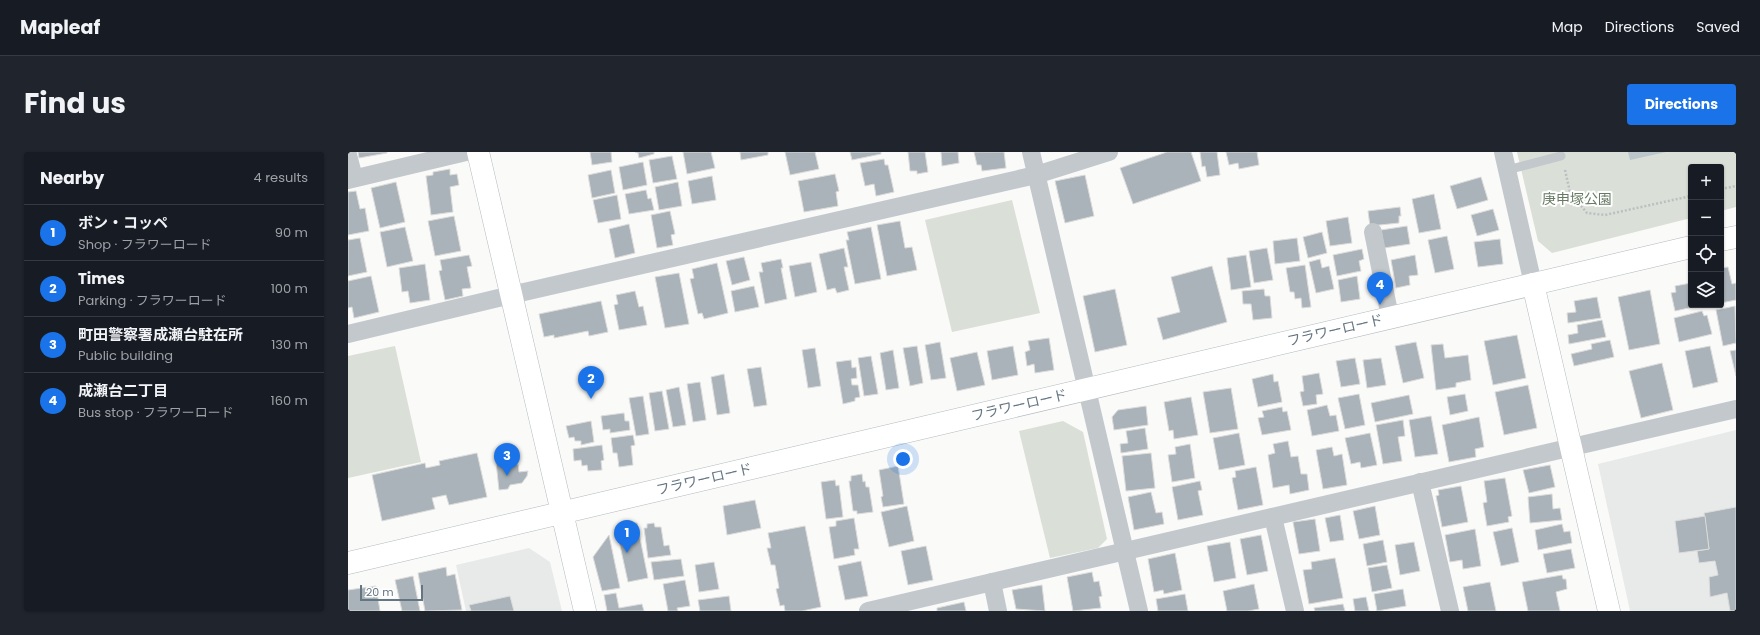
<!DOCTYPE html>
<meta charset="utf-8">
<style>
body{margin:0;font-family:Poppins,"Noto Sans JP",sans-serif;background:#20242c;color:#f1f3f6}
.controls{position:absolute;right:12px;top:12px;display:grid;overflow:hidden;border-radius:4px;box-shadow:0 1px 3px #0004}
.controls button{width:36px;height:36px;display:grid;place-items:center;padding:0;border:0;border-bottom:1px solid #363941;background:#171b24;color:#f1f3f6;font:20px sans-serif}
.scale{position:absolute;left:12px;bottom:10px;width:63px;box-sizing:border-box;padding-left:4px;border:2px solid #657683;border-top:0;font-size:11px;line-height:14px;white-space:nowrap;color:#657683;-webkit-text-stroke:3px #fff;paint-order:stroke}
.you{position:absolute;left:555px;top:307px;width:14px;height:14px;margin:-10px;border:3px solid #fff;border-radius:50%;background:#1a73e8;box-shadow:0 0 0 6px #1a73e833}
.badge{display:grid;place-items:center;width:26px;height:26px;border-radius:50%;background:#1a73e8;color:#fff;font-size:13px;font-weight:700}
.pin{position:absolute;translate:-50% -33px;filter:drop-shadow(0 1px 2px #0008)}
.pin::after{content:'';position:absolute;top:21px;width:14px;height:12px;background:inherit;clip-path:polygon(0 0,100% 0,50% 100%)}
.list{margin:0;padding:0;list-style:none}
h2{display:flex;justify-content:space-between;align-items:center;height:52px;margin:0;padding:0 16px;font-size:17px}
h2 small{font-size:13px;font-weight:400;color:#9ea1a6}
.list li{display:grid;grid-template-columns:26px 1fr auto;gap:12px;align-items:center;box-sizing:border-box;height:56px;padding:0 16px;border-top:1px solid #363941}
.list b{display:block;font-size:15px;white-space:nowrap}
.list p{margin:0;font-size:13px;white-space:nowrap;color:#9ea1a6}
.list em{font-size:13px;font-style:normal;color:#9ea1a6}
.icon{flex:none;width:22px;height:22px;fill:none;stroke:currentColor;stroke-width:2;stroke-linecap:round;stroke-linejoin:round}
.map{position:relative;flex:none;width:1388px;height:459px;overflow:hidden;border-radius:4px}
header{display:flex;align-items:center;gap:24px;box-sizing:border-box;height:56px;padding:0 20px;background:#171b24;border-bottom:1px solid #363941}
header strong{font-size:19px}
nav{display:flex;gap:22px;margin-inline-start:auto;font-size:14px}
.intro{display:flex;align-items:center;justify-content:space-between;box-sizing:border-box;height:96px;padding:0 24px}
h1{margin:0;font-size:28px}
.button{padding:10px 18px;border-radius:4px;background:#1a73e8;color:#fff;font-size:14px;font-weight:700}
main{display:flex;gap:24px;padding:0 24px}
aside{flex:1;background:#171b24;border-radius:4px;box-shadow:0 1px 3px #0004}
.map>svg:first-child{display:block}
.built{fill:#e8e9e9}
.green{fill:#dadfd7}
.water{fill:#bbc7cb}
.building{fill:#aab3b9;stroke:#dcdcda}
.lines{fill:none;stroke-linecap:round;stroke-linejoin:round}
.secondary-casing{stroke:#b3babf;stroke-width:23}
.path{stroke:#bbbfc2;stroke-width:2.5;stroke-dasharray:2 2;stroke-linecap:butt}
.lane{stroke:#c3c8cc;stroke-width:9}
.street{stroke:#c3c8cc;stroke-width:18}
.secondary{stroke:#fff;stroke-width:22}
.labels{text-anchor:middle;stroke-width:4;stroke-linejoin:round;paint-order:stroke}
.park-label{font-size:14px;fill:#687a64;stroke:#fff}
.street-label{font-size:14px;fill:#657683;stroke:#fff}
</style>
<header>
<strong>Mapleaf</strong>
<nav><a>Map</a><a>Directions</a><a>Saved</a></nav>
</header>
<div class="intro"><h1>Find us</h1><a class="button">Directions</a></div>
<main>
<aside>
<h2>Nearby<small>4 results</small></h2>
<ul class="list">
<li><span class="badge">1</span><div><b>ボン・コッペ</b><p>Shop · フラワーロード</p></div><em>90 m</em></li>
<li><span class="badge">2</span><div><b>Times</b><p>Parking · フラワーロード</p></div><em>100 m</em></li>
<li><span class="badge">3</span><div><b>町田警察署成瀬台駐在所</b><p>Public building</p></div><em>130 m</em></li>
<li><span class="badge">4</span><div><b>成瀬台二丁目</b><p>Bus stop · フラワーロード</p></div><em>160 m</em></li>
</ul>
</aside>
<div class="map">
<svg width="1388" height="459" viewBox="0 0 1388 459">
<rect width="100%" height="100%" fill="#fafaf8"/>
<g class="built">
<polygon points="1388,278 1388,459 1282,459 1250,312"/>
<polygon points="181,396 202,410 214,459 118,459 108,413"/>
</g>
<g class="green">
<polygon points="1169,0 1388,0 1388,55 1373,59 1373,15 1343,15 1343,66 1204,101 1190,89"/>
<polygon points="664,48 692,161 604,180 577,68"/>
<polygon points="47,194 73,310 0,326 0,204"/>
<polygon points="715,269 735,280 759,387 750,396 702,406 671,279"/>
</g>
<polygon class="water" points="1280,0 1318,0 1282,8"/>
<g class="building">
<polygon points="10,0 39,0 39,1 11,6"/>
<polygon points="242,0 263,0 264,10 244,13"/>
<polygon points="287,0 306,0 306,2 291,6 290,1"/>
<polygon points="335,0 363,0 367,16 339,22"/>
<polygon points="392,0 420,0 420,3 393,8"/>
<polygon points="437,0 467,0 471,17 442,23"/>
<polygon points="502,0 533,0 533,2 504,8"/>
<polygon points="560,0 577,0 580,20 569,22 569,19 562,19"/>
<polygon points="593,0 610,0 611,11 594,14"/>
<polygon points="626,0 656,0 658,16 634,19 633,13 629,13"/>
<polygon points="819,0 843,0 853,29 785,52 772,16"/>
<polygon points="852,0 869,0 872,23 859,25 857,14 854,15"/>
<polygon points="878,0 909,0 911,13 891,17 890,11 881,13"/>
<polygon points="324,4 329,27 305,31 301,8"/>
<polygon points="536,7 537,13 540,13 546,40 528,44 526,32 517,34 512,11"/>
<polygon points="295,10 299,33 275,38 271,15"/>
<polygon points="102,17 102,23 109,22 111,33 102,35 105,60 83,63 78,24 85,23 85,20"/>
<polygon points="263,18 267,41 244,46 240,23"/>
<polygon points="487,22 491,39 488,40 490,54 456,60 450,29"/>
<polygon points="737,23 746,64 717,71 707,29"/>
<polygon points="364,24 368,48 344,52 340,29"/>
<polygon points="1133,25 1140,48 1109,57 1102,34"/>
<polygon points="48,30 57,70 32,76 23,36"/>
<polygon points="330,30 334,54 311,58 307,35"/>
<polygon points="298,38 300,47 303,46 306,58 281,62 277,42"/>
<polygon points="8,39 12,57 17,56 21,79 0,83 0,40"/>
<polygon points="1086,42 1093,77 1071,81 1064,47"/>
<polygon points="269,43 273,67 250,71 245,48"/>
<polygon points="1052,55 1053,64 1051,64 1051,71 1022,74 1020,59"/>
<polygon points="1145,57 1151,78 1129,84 1123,63"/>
<polygon points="322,59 327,82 323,83 325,93 309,96 303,63"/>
<polygon points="106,64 113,99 87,104 80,69"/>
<polygon points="1000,65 1004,91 982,94 978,69"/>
<polygon points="552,69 557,96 564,95 569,118 539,124 529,73"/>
<polygon points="281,72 287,101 267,106 261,77"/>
<polygon points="1059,74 1062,92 1036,96 1033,78"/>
<polygon points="57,75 65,109 39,115 32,80"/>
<polygon points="523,75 533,127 507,132 498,88 501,88 499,80"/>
<polygon points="974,80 979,101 960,106 955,85"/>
<polygon points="1099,84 1106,117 1087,121 1080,88"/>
<polygon points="12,86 19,120 0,124 0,88"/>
<polygon points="949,86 952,109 927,112 925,89"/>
<polygon points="1152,87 1155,112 1130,115 1126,90"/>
<polygon points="496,96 500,115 496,115 501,138 489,141 487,136 479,138 471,102"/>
<polygon points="919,96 925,128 906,131 901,99"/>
<polygon points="1014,97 1016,107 1011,109 1013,119 989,124 985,103"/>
<polygon points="121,103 124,114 119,115 123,136 114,137 115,144 97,148 91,119 94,118 92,108"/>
<polygon points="898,103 903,135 883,138 879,106"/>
<polygon points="1067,103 1070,123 1061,124 1062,133 1048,136 1043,108"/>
<polygon points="396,105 402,128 384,133 378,109"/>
<polygon points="433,107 435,116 433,116 439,147 417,152 411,120 415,120 413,111"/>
<polygon points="972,107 974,116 981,114 986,137 968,141 961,110"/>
<polygon points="463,110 469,140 447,145 441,114"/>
<polygon points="369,111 380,161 356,167 354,161 350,162 342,127 346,126 344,117"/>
<polygon points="77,112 82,148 62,151 60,139 54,140 51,116"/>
<polygon points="957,113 963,155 954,156 953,146 947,147 946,140 942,140 938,116"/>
<polygon points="864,114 879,170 815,188 809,166 832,160 823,125"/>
<polygon points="1380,115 1384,132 1388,131 1388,148 1373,151 1373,116"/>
<polygon points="331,121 341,172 317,176 307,125"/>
<polygon points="23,124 31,160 6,166 4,155 0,156 0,129"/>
<polygon points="1009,124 1012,147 993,150 990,128"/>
<polygon points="1343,131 1343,153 1350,154 1327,159 1323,141 1328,140 1327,134"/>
<polygon points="406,134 411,155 387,160 383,139"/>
<polygon points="767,137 779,193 747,200 735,144"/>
<polygon points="916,137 917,144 922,144 924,166 905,168 903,152 895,152 894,139"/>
<polygon points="1302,138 1312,192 1281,198 1270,145"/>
<polygon points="287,139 291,155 295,154 299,173 271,178 266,153 270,152 268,143"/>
<polygon points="1249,145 1253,166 1220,171 1219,161 1228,160 1226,149"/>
<polygon points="253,149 260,180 241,184 240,179 206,186 206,183 196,185 191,162"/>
<polygon points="1387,154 1388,191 1375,194 1368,158"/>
<polygon points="1354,159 1356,164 1359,163 1364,182 1331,190 1326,166"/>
<polygon points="1254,168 1258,185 1221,192 1220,183 1230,181 1229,173"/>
<polygon points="1169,183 1178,226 1145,233 1136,189"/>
<polygon points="701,186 706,218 687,221 686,212 679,214 677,200 682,198 680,189"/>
<polygon points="1262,188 1266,205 1226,214 1223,202 1244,197 1243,192"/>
<polygon points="592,190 598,226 583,228 577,193"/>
<polygon points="1068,190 1076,226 1055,231 1047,194"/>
<polygon points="1095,192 1097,206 1120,203 1123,228 1108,231 1108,235 1088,238 1083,193"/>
<polygon points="569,194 575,231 562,234 555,196"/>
<polygon points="665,194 670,223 644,228 639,199"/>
<polygon points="1362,194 1370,230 1345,236 1337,199"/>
<polygon points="467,196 473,234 460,236 454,198"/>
<polygon points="545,198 551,236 538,238 532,201"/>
<polygon points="1388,198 1388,224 1382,199"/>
<polygon points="629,200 637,233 609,239 602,206"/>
<polygon points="523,204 530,242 516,244 510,206"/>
<polygon points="1007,206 1012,232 993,235 988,209"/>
<polygon points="1033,206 1038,233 1019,236 1015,208"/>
<polygon points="503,208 504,216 508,215 509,226 503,227 504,233 510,233 512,245 507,246 507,249 495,252 488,210"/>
<polygon points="1314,211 1325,258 1293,266 1281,219"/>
<polygon points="413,215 419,253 406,255 399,217"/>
<polygon points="971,221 975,242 968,243 969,252 955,254 952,240 956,239 954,224"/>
<polygon points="376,222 382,261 369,263 363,225"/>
<polygon points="925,222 926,230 930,229 934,250 910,255 904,227"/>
<polygon points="352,230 358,268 345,270 339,232"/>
<polygon points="1180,233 1189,276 1156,283 1147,240"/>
<polygon points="331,235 338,273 325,275 318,238"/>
<polygon points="883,236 890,277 862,281 855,240"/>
<polygon points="314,239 321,277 307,279 301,241"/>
<polygon points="1011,242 1017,273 997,277 990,246"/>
<polygon points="1117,242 1120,259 1102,263 1099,245"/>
<polygon points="1061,243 1065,262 1027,270 1023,251"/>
<polygon points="295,244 301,282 288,284 281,246"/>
<polygon points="843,245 850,283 826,287 825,278 821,279 816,250"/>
<polygon points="979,253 982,264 988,263 991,279 964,284 959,258"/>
<polygon points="798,254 800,273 766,278 764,265 770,258"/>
<polygon points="934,255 935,260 939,259 943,278 914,283 910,266 916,265 914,259"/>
<polygon points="276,261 277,269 281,269 282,278 262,281 262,277 255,278 253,264"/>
<polygon points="1083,264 1090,302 1067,305 1061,268"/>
<polygon points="1131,265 1136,295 1127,297 1128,305 1101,310 1094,273"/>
<polygon points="1055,268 1057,284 1050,285 1054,309 1035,312 1028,273"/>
<polygon points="243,269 246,290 233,293 233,289 227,289 226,285 221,286 218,274"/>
<polygon points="797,276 800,297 773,301 772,292 780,291 778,279"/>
<polygon points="891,281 897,313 871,318 865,286"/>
<polygon points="1022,281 1029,313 1013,316 1012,310 1003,312 997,286"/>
<polygon points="285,283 287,293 283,294 285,313 271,315 269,301 265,301 263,286"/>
<polygon points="940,289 943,305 950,304 953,322 959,322 961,338 942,342 941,333 925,336 920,303 927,301 925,292"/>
<polygon points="842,292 847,326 824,330 820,303 828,302 827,295"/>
<polygon points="254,293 256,308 253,309 254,318 240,319 239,313 234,314 233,308 226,309 225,297"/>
<polygon points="984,295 986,304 994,302 999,333 975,337 968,298"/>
<polygon points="129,301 139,345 101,353 98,343 84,346 87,357 34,369 24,323 77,311 78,316 92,313 91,309"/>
<polygon points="803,301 807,336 778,339 774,304"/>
<polygon points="166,308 166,313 170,312 171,320 180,319 179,324 174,331 162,333 160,337 151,338 148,310"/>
<polygon points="1202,313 1207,335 1181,341 1175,318"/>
<polygon points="550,314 556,352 535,355 533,345 535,344 531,318"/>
<polygon points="908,315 915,353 890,358 884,326 888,325 887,319"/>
<polygon points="514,322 515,330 517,329 518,335 521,335 525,360 509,362 509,359 505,359 501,329 503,329 503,324"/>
<polygon points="1157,326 1164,364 1160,365 1161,370 1139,374 1135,351 1139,350 1136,329"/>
<polygon points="487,328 488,334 491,333 495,365 478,367 473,330"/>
<polygon points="852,329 854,338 850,339 855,363 830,368 824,335"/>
<polygon points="1113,334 1120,370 1094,375 1088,344 1091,343 1090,338"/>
<polygon points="803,340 808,361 814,360 816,372 786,378 780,345"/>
<polygon points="1204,342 1205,357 1212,356 1214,368 1182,371 1180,345"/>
<polygon points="407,348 413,376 379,383 375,354"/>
<polygon points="559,354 566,389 541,395 533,360"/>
<polygon points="1027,354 1032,383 1011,387 1005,359"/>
<polygon points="1388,355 1388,459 1382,459 1379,441 1362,445 1361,425 1370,423 1367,409 1351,411 1349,399 1361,397 1356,361"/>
<polygon points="992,363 996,388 982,390 977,366"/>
<polygon points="1357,364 1361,397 1331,401 1327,369"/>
<polygon points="506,366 511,397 506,397 507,403 486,407 481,375 488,374 488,369"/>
<polygon points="967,367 972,399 951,402 945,370"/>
<polygon points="289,371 300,426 280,430 268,375"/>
<polygon points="306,371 307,375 313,375 316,394 321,393 323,403 300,406 296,376 299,376 299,372"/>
<polygon points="1214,372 1216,380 1222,379 1224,391 1190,398 1187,378"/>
<polygon points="457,374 473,455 454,459 437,459 436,453 432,454 428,437 431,436 427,413 423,413 419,396 423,396 420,381"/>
<polygon points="1164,376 1171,410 1153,414 1145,380"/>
<polygon points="1127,377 1133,414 1115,417 1114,408 1102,410 1097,383"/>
<polygon points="261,383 272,436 254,439 245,405"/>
<polygon points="913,383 920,419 899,423 892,387"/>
<polygon points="1035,388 1039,410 1019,414 1015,392"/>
<polygon points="882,390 888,426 866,430 859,394"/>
<polygon points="1066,390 1072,419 1052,423 1047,393"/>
<polygon points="578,394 585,428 560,433 553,399"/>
<polygon points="1223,397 1227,416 1199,421 1195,402"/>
<polygon points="827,401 834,438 816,442 815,438 806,440 800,407"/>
<polygon points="987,406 995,446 961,452 955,418 964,417 963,410"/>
<polygon points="333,407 336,424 306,428 303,410"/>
<polygon points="513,409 520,444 497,448 490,414"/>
<polygon points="366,410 371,437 351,440 347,413"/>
<polygon points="1039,413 1044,436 1024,440 1020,416"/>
<polygon points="98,415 99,424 107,422 114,458 77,459 70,421"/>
<polygon points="744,420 746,430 751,429 754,444 751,445 753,456 725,459 719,425"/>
<polygon points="1214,423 1215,427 1218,427 1219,437 1208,440 1212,459 1180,459 1174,430"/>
<polygon points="65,424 72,459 54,459 47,428"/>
<polygon points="337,428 342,454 329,456 330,459 320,459 315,432"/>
<polygon points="1142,430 1148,459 1120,459 1115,435"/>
<polygon points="906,432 911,457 900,459 879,459 875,439"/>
<polygon points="694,433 697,459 668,457 664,438"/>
<polygon points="28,434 32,459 0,459 0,438"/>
<polygon points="1055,437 1058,454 1029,459 1026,442"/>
<polygon points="268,441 271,456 294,452 296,459 259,459 256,443"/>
<polygon points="837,442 840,459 810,459 808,447"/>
<polygon points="162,444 166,459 123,459 121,453"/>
<polygon points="381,444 383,459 352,459 350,448"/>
<polygon points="1018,445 1021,459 1007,459 1005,447"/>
<polygon points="616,450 618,459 589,459 589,456"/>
<polygon points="995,452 997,459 967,459 966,456"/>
</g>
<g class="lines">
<defs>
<g id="secondary">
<polyline points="130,0 237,459"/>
<polyline points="1373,88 1388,85"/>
<polyline points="1185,132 1261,459"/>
<polyline points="0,411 1343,95"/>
</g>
</defs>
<use href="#secondary" class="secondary-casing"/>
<g class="path">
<polyline points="1217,18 1222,40 1239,61 1257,63 1343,44"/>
<polyline points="1373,37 1388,34"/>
</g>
<polyline class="lane" points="1159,18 1213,4"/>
<g class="street">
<polyline points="683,0 791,459"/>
<polyline points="1155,0 1185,132"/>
<polyline points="0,3 6,26"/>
<polyline points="0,28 118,0"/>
<polyline points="1025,80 1042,165"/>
<polyline points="0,182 163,143 688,23 761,0"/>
<polyline points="1072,330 1102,459"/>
<polyline points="925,365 947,459"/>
<polyline points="644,430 650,459"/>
<polyline points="520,459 1388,257"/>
</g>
<use href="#secondary" class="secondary"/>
</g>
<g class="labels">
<g class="park-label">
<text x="1229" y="52">庚申塚公園</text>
</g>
<g class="street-label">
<text transform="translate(987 178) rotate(-13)" y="5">フラワーロード</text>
<text transform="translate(671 253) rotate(-13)" y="5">フラワーロード</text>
<text transform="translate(356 327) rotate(-13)" y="5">フラワーロード</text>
</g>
</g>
</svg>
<div class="controls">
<button>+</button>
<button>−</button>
<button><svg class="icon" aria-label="locate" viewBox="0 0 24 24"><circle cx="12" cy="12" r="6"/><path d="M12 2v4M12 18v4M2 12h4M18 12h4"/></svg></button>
<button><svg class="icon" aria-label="layers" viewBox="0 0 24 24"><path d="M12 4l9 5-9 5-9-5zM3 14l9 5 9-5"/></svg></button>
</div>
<div class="scale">20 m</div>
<div class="you"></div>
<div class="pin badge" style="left:279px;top:401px">1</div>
<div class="pin badge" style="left:243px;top:247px">2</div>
<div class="pin badge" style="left:159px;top:324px">3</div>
<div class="pin badge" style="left:1032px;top:153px">4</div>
</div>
</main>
